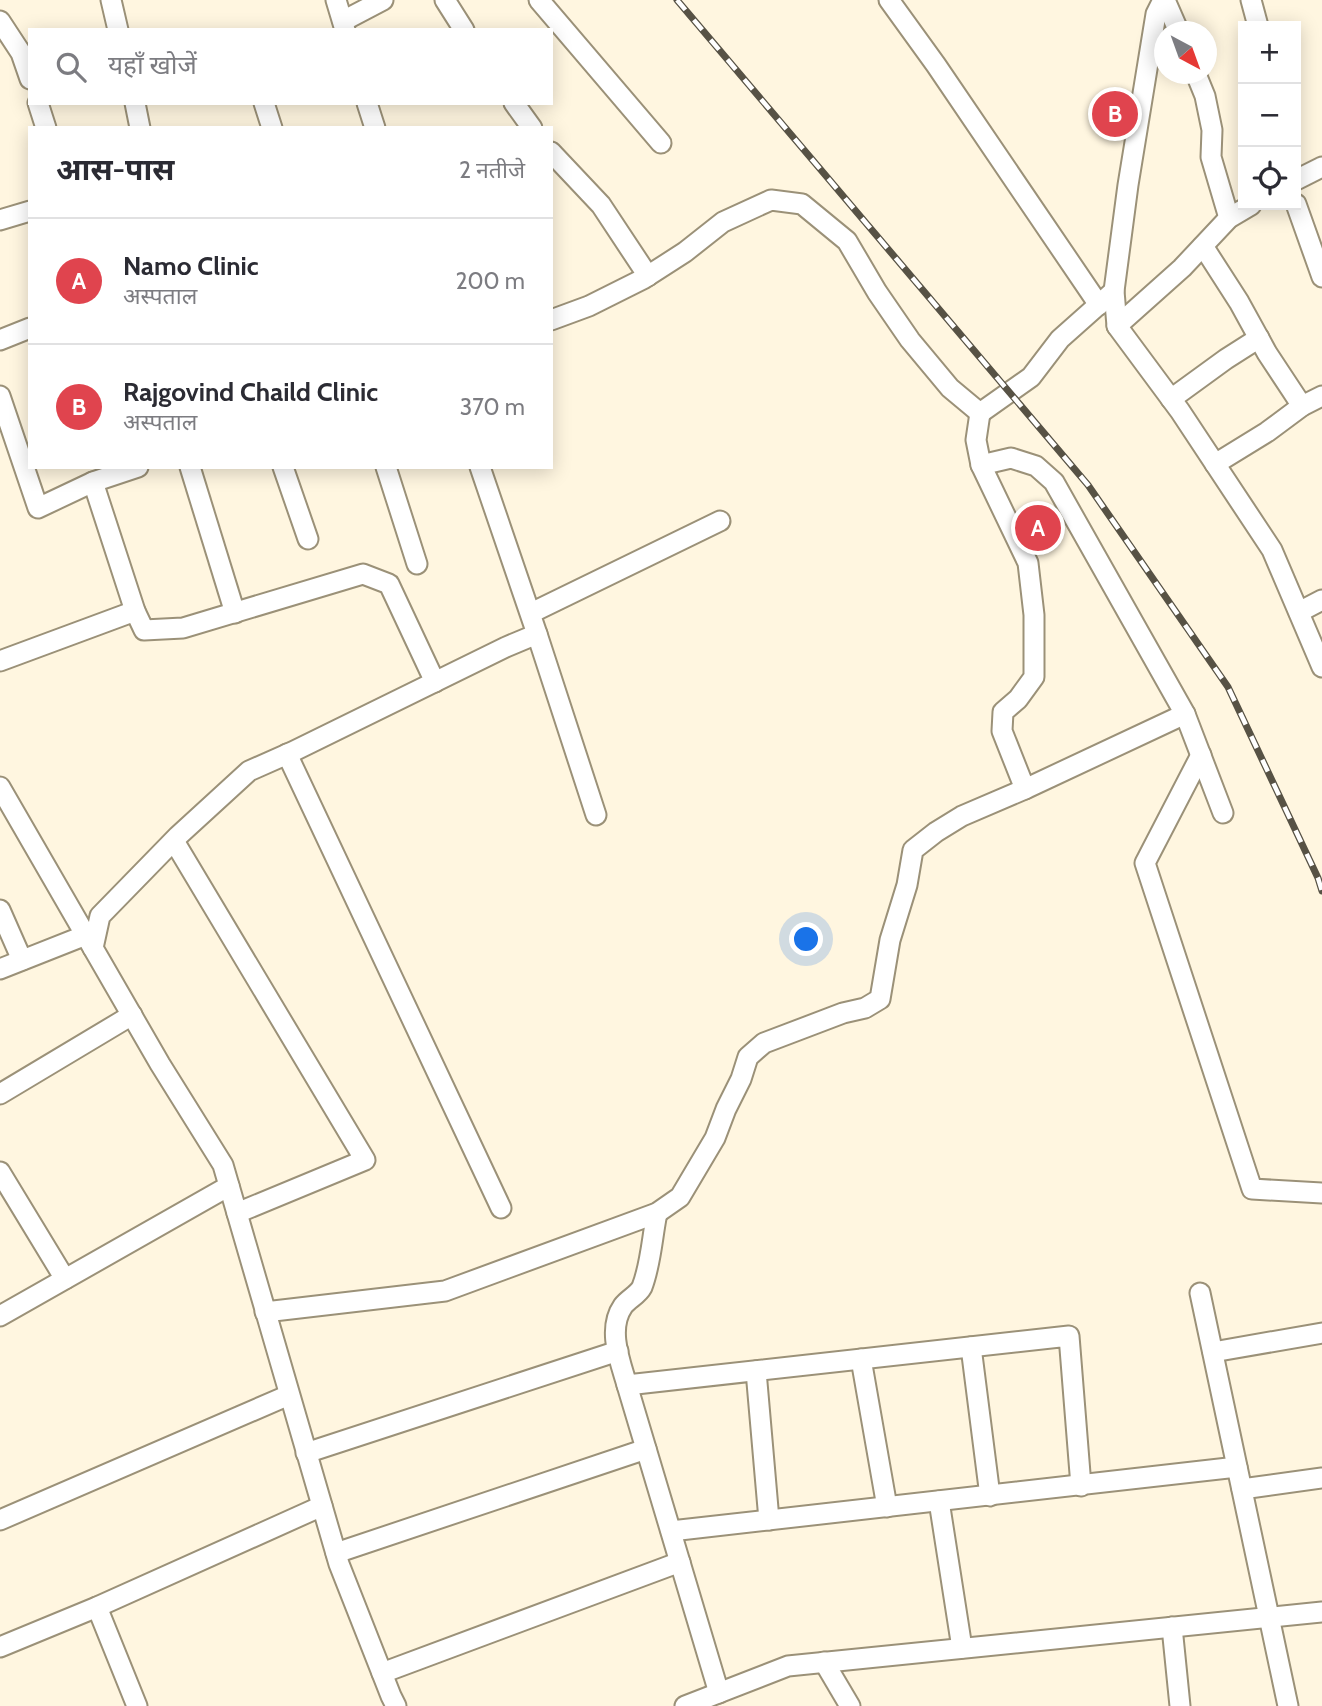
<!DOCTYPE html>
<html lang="hi">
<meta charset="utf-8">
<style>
body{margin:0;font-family:Cabin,"Noto Sans Devanagari",sans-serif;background:#f7f7f7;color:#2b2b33}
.controls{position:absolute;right:21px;top:21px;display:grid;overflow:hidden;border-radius:0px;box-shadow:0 4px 18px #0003}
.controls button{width:63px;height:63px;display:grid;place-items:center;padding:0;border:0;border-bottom:2px solid #e1e1e2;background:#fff;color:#2b2b33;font:35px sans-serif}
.compass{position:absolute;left:1154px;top:21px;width:63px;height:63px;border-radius:50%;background:#fff;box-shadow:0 4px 18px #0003;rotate:139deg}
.you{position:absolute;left:807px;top:940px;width:24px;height:24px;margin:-18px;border:5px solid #fff;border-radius:50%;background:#1a73e8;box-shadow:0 0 0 10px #1a73e833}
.badge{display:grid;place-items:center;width:46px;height:46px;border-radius:50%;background:#535ed5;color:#fff;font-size:23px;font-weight:700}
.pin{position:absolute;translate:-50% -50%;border:4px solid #fff;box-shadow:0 2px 7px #0006}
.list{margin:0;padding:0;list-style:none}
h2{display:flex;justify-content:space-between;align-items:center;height:91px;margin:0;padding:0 28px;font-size:30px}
h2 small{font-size:23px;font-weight:400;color:#7c7c81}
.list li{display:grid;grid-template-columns:46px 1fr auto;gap:21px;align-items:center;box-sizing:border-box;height:126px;padding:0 28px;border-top:2px solid #e1e1e2}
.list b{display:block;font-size:26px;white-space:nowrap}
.list p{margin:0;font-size:23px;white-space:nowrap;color:#7c7c81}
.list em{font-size:23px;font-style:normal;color:#7c7c81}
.icon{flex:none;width:38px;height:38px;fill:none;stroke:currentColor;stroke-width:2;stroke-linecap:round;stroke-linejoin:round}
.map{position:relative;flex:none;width:1322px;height:1706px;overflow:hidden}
.search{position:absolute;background:#fff;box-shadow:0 4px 18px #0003;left:28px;top:28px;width:525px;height:77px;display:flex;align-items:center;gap:18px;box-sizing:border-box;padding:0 24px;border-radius:0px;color:#7c7c81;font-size:26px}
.panel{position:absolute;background:#fff;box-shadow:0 4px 18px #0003;left:28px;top:126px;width:525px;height:343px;border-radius:0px}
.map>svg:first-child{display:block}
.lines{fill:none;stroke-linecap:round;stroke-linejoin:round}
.minor-casing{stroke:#9b9178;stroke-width:23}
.minor{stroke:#fff;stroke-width:19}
.rail-casing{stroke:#575245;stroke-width:7}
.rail{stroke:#fff;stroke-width:4.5;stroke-dasharray:13;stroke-linecap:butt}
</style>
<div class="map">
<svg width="1322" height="1706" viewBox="0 0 1322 1706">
<rect width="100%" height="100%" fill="#fff6e0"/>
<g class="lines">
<defs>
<g id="minor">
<polyline points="111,0 118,30"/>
<polyline points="336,0 345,30"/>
<polyline points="445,0 464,30"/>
<polyline points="539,0 661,143"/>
<polyline points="889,0 936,65 1099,305"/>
<polyline points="1163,0 1156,14 1128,185 1114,291 1117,326 1180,411 1272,550 1322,667"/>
<polyline points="1165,0 1179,32"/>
<polyline points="1251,0 1258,26"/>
<polyline points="0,21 21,53 30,79"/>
<polyline points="343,21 383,0"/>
<polyline points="1196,74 1205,96 1212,130 1211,157 1229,218"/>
<polyline points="38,103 46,128"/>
<polyline points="135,103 140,128"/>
<polyline points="264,103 272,128"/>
<polyline points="367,103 375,128"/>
<polyline points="514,103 532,128"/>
<polyline points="551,152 601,205 648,276"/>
<polyline points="1296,180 1322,167"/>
<polyline points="1296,204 1322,277"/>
<polyline points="0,220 30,211"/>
<polyline points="1203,246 1239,302 1267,353 1302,406"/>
<polyline points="551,320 589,306 643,279 685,252 723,222 771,200 802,204 847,241 877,292 910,340 950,388 980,413 1031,377 1060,339 1114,291"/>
<polyline points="1117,326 1182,268 1229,218 1251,205"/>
<polyline points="0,340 30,328"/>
<polyline points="0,396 38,508 93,482 138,467"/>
<polyline points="1171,399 1226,359 1259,338"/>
<polyline points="1215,464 1267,432 1302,406 1322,396"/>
<polyline points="981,465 1011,458 1036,466 1054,482 1185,714 1223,813"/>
<polyline points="190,467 235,613"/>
<polyline points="283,467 308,539"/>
<polyline points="386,467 417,564"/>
<polyline points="93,482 135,611 144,630 183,628 363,574 389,584 435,682"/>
<polyline points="1299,612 1322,600"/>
<polyline points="531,613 720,521"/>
<polyline points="537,634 596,815"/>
<polyline points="0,661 135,611"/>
<polyline points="287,754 501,1208"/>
<polyline points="1201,755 1145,863 1252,1189 1322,1193"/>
<polyline points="0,787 93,948"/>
<polyline points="1025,789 1185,714"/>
<polyline points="174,841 365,1160 237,1213"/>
<polyline points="0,910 22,960"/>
<polyline points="0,969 86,935"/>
<polyline points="0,1094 132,1015"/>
<polyline points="0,1172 65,1279"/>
<path d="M 657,1213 C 652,1237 651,1264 642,1287 C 638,1295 628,1299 623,1306 C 607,1329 620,1361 627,1385 L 719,1693"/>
<polyline points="1200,1293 1288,1706"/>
<polyline points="265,1312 445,1291 657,1213 680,1197 715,1138 726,1109 741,1079 748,1057 764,1043 843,1013 865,1008 880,999 890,940 907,885 913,850 936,832 962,816 1025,789 1002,731 1003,712 1018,699 1034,677 1034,615 1028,563 981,465 976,440 980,413"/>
<polyline points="0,1316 229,1186"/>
<polyline points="971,1347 990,1496"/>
<polyline points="1213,1352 1322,1333"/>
<polyline points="861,1359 887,1507"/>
<polyline points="756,1371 769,1520"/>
<polyline points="627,1385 1069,1336 1081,1486"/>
<polyline points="306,1453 618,1351"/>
<polyline points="1242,1489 1322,1478"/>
<polyline points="939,1501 962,1648"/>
<polyline points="0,1520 289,1395"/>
<polyline points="671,1531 1237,1467"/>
<polyline points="336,1553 646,1449"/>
<polyline points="97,1607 137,1706"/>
<polyline points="1172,1627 1180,1706"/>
<polyline points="0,1647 97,1607 322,1506"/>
<polyline points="824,1662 850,1706"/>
<polyline points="382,1673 680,1562"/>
<polyline points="396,1706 391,1696 339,1564 223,1165 160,1064 93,948 100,916 178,836 249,771 292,752 506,647 537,634 480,467"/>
<polyline points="685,1706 788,1666 1322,1612"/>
</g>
</defs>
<use href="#minor" class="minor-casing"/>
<use href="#minor" class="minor"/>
<defs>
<polyline id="rail" points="677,0 1088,485 1228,687 1318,878 1322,891"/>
</defs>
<use href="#rail" class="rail-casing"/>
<use href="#rail" class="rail"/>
</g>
</svg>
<div class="controls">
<button>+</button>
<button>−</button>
<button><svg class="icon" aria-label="locate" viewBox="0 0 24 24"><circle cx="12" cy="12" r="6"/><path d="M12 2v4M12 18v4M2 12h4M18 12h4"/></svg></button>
</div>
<svg class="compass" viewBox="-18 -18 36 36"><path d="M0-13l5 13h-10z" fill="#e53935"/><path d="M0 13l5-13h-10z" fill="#7c7c81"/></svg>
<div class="you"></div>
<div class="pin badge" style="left:1038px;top:528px;background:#e0444e">A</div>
<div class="pin badge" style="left:1115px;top:114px;background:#e0444e">B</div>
<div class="search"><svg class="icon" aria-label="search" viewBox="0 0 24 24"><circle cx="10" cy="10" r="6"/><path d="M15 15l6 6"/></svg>यहाँ खोजें</div>
<section class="panel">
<h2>आस-पास<small>2 नतीजे</small></h2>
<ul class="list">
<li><span class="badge" style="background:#e0444e">A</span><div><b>Namo Clinic</b><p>अस्पताल</p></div><em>200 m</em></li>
<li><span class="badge" style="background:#e0444e">B</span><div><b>Rajgovind Chaild Clinic</b><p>अस्पताल</p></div><em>370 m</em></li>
</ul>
</section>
</div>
